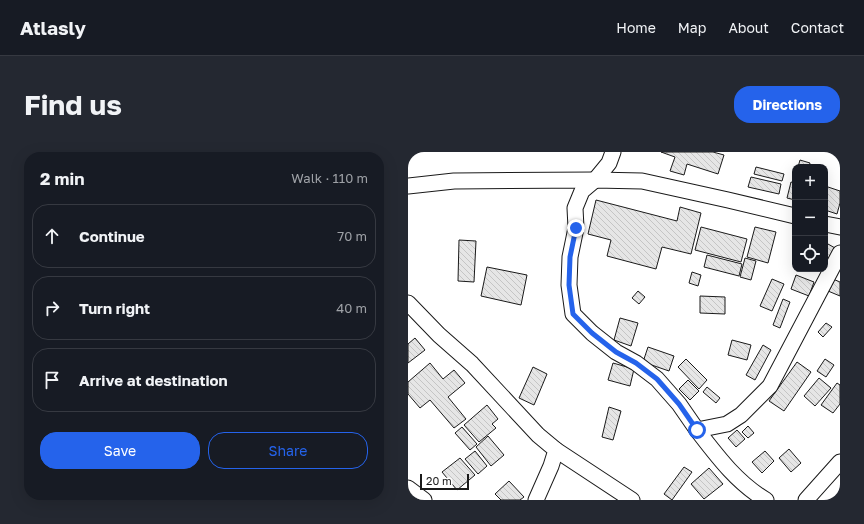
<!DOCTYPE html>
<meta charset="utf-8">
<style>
body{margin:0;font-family:"Golos Text",sans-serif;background:#242831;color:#f1f3f6}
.controls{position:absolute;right:12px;top:12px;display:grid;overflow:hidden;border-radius:8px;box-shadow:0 4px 16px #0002}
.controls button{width:36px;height:36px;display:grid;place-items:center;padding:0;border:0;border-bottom:1px solid #363941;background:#171b24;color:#f1f3f6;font:20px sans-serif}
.scale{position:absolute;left:12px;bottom:10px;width:49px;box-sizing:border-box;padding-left:4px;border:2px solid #1a1a1a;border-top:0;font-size:11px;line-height:14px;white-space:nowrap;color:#1a1a1a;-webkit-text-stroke:3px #fff;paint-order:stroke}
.stop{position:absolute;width:12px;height:12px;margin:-9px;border:3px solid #2563eb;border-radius:50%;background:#fff}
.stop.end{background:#2563eb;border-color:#fff;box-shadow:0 1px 4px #0008}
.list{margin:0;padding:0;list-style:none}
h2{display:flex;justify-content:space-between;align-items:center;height:52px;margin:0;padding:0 16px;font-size:17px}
h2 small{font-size:13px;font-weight:400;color:#9ea1a6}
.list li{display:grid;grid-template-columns:26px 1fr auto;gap:12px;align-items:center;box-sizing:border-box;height:64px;margin:0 8px 8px;padding:0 8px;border:1px solid #363941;border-radius:16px}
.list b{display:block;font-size:15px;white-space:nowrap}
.list em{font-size:13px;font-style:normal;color:#9ea1a6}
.actions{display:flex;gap:8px;padding:12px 16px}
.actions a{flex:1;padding:9px 0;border:1px solid #2563eb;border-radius:16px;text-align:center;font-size:14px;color:#2563eb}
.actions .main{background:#2563eb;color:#fff}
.icon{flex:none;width:22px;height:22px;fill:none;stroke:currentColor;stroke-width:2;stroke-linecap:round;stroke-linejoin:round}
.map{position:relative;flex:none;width:432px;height:348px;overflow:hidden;border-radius:16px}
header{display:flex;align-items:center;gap:24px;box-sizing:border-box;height:56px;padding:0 20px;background:#171b24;border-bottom:1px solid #363941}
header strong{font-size:19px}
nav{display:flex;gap:22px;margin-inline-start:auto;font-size:14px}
.intro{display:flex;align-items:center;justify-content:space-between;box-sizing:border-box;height:96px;padding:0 24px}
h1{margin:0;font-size:28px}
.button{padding:10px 18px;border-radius:16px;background:#2563eb;color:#fff;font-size:14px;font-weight:700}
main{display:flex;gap:24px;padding:0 24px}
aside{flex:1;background:#171b24;border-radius:16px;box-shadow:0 4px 16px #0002}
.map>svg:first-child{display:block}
.building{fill:url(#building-back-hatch);stroke:#1a1a1a}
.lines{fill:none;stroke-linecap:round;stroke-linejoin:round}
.minor-casing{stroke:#1a1a1a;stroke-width:17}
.minor{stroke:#fff;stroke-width:15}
.route{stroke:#2563eb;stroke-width:5}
</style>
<header>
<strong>Atlasly</strong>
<nav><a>Home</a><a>Map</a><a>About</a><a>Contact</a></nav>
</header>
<div class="intro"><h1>Find us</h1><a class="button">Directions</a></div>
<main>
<aside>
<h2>2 min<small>Walk · 110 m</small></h2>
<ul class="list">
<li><svg class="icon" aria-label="ahead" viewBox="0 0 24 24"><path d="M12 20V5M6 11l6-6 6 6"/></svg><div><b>Continue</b></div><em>70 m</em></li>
<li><svg class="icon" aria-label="right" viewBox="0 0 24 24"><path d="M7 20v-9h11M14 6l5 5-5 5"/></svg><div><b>Turn right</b></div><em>40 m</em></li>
<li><svg class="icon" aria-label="arrive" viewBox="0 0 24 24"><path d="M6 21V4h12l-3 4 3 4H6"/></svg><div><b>Arrive at destination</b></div></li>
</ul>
<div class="actions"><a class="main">Save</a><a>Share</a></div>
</aside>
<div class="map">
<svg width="432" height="348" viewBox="0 0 432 348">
<defs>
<pattern id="building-back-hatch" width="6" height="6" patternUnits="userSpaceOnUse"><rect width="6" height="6" fill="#e6e6e6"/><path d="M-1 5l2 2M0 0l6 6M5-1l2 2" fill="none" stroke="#c5c5c5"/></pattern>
</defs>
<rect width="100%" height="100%" fill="#fff"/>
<g class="building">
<polygon points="253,0 305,0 316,3 310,22 279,12 276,23 262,19 267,5"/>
<polygon points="392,8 402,11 401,15 390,15"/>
<polygon points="348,15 376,22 374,29 346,22"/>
<polygon points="343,25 373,32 371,42 340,35"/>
<polygon points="383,30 387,31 387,48 379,46"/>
<polygon points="417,34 432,39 432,51 429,62 417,58"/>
<polygon points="188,48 269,69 272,55 293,61 283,102 254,95 248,117 199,104 203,88 180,82"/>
<polygon points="293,75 339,87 333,110 287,98"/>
<polygon points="347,75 368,80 360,111 339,105"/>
<polygon points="51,88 68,89 66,130 50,129"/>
<polygon points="420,92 427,96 421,108 417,106 417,97"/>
<polygon points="299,103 334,112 331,124 296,115"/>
<polygon points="337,106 348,109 343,128 332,125"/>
<polygon points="79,115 119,123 113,153 73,144"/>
<polygon points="284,120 293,123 290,134 281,131"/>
<polygon points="388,123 406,130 401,144 383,137"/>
<polygon points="364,127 376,132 364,159 352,154"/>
<polygon points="425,127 432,130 432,144 420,139"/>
<polygon points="230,139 237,145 231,152 224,146"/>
<polygon points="292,144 317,145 317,162 292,161"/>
<polygon points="375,147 382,150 372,176 365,173"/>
<polygon points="212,166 230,171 223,194 206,188"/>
<polygon points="418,171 424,175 415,185 410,180"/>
<polygon points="7,186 17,198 0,211 0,192"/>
<polygon points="324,188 343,193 339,208 320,203"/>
<polygon points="355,193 363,198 347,228 338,223"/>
<polygon points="240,195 266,204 261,219 235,210"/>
<polygon points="278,207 299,228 291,237 270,215"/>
<polygon points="417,207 426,213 418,225 409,219"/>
<polygon points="389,210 403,220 376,259 361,249"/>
<polygon points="22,211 35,227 46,218 57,231 40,245 58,267 46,276 22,248 12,256 0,242 0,230"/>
<polygon points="205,211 226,217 222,234 200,228"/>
<polygon points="125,215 139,222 126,253 111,246"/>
<polygon points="411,226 423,236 407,254 396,244"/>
<polygon points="280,228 291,239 282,248 271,237"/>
<polygon points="429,231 432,233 432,252 425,261 413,253"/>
<polygon points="299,235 312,246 308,251 295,240"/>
<polygon points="79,253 90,267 84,272 88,276 71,290 56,273"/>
<polygon points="201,255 213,259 205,288 194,285"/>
<polygon points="340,274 346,281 340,286 334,280"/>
<polygon points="54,275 69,292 62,298 47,281"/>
<polygon points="329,278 337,287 328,295 320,286"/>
<polygon points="80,284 96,303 83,314 68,295"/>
<polygon points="381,297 393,311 383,320 371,306"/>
<polygon points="67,299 79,314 70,322 57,307"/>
<polygon points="357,299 366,309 354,321 344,310"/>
<polygon points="52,306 67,323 49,338 34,320"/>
<polygon points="276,315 284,320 264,348 256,342"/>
<polygon points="301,316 315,332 296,347 283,332"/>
<polygon points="101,329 116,345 112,348 93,348 87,342"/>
</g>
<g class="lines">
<defs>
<g id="minor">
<polyline points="205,0 201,11 187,28 174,39 167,56 168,76 162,105 161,133 165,162 184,181 208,200 228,211 249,227 271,252 289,278 319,272 333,263 362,234 432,101"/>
<polyline points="0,34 46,29 187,28 234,29 320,48 387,64"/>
<polyline points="417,72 432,75"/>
<polyline points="0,151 31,183 64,212 130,283 148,298 143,314 128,348"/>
<path d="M 289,278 C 309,304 329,331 358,348"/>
<polyline points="148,298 224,348"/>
<polyline points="0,336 16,348"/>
<polyline points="398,348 432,310"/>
</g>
</defs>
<use href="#minor" class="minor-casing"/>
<use href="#minor" class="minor"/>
</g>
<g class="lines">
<polyline class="route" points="168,76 162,105 161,133 165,162 184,181 208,200 228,211 249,227 271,252 289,278"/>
</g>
</svg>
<div class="controls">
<button>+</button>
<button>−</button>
<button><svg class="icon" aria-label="locate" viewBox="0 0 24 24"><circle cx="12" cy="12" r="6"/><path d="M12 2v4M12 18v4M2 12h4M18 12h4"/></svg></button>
</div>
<div class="scale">20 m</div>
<div class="stop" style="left:289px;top:278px"></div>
<div class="stop end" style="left:168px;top:76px"></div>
</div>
</main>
